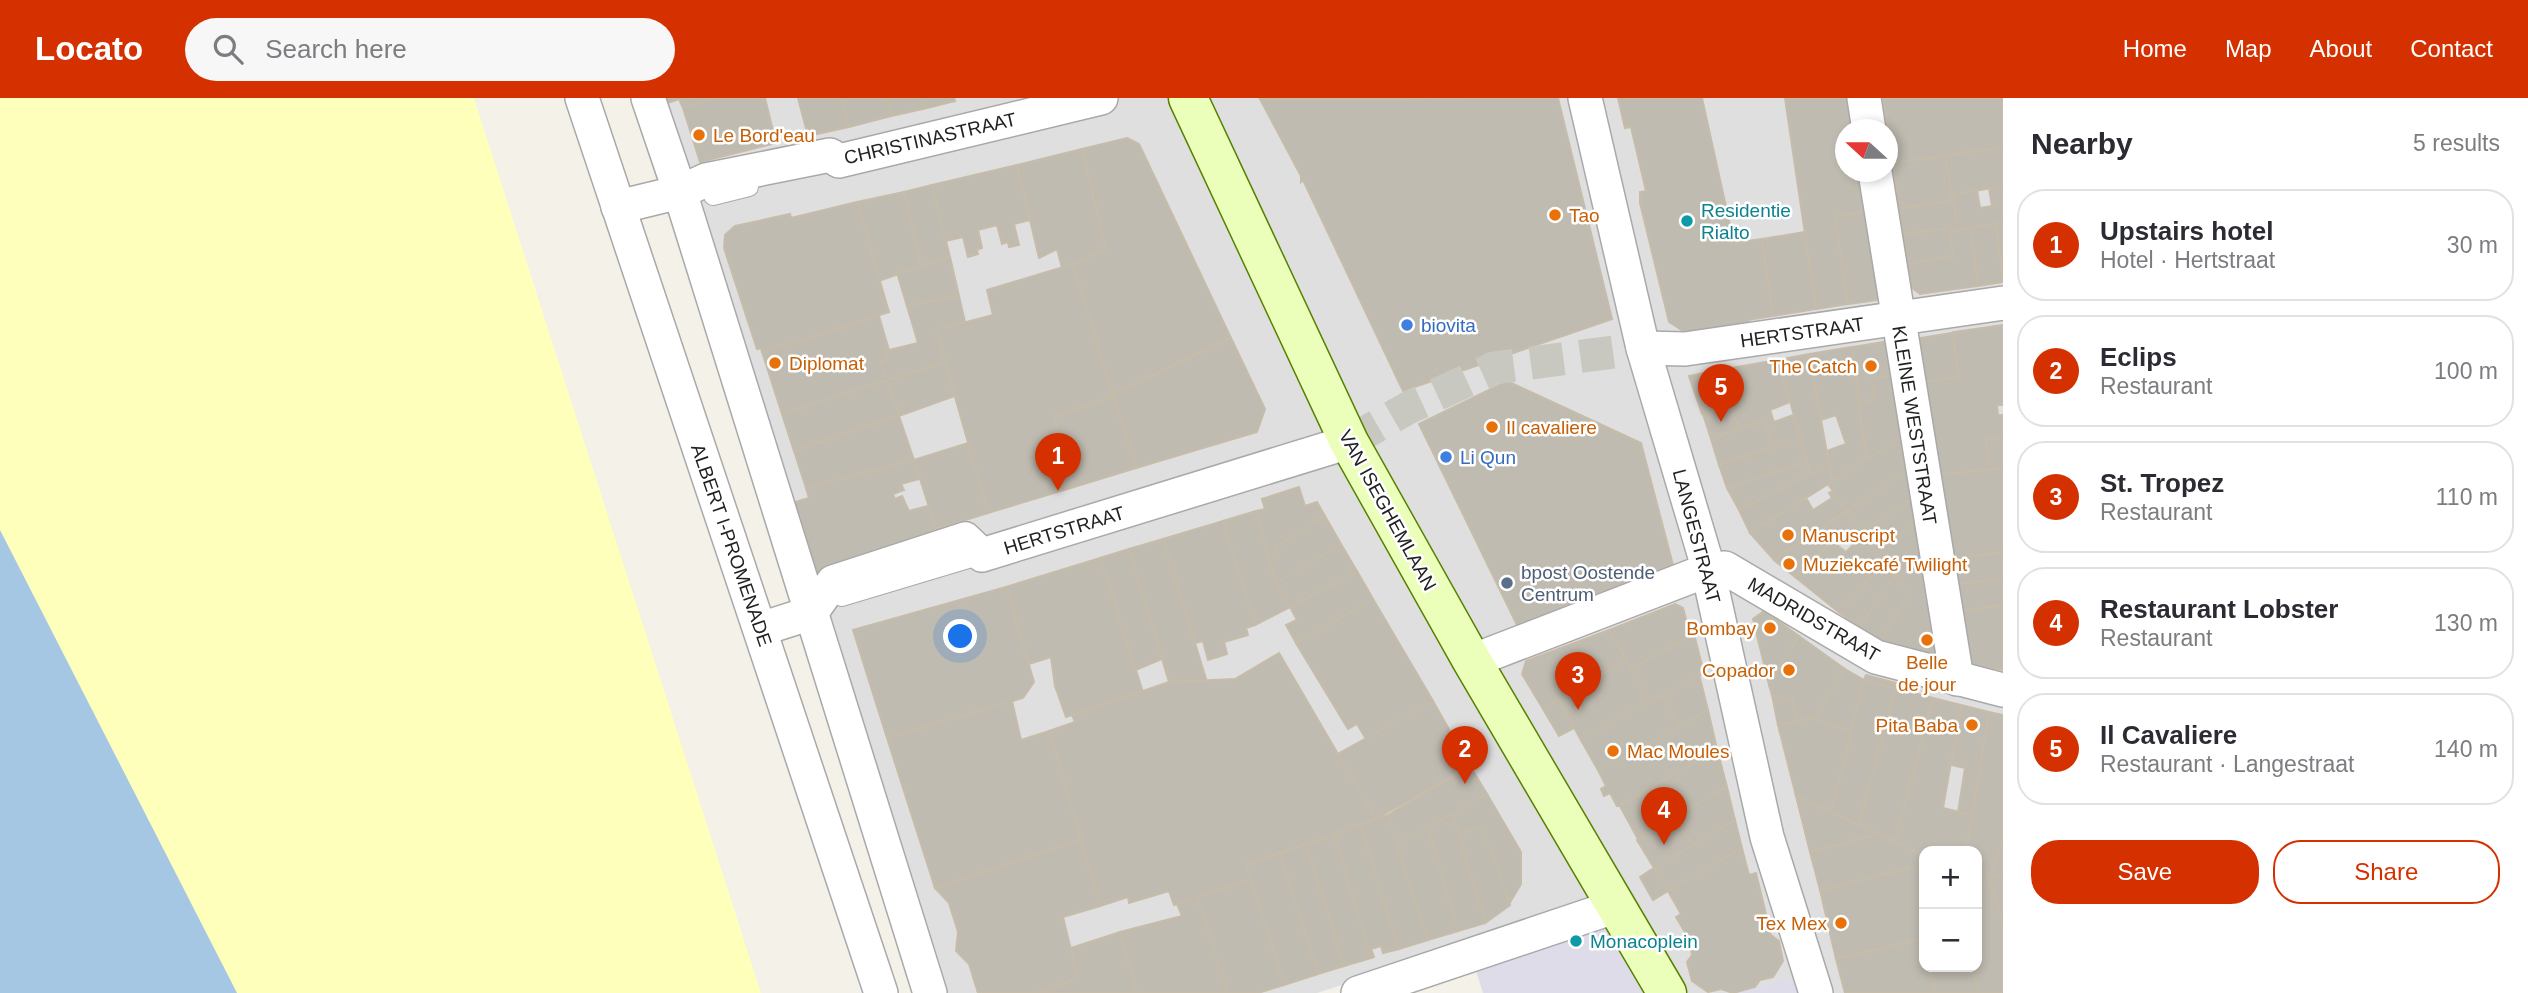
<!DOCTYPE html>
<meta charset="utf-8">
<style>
body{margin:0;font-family:Arial,sans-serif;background:#f7f7f7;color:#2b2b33}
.controls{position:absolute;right:21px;bottom:21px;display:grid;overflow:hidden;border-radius:14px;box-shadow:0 4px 10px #0003}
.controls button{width:63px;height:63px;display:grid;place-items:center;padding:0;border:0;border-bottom:2px solid #e1e1e2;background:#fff;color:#2b2b33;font:35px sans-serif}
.compass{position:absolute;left:1835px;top:21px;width:63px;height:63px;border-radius:50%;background:#fff;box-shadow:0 4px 10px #0003;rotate:291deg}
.you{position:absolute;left:961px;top:539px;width:24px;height:24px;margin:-18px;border:5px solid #fff;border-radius:50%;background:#1a73e8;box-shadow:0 0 0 10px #1a73e833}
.badge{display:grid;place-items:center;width:46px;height:46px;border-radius:50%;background:#d43000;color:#fff;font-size:23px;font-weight:700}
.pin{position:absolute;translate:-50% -58px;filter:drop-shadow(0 2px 4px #0008)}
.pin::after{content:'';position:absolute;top:37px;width:24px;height:21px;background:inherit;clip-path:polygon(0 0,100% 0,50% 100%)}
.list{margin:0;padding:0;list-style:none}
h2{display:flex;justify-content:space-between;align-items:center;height:91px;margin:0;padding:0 28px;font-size:30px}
h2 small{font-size:23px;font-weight:400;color:#7c7c81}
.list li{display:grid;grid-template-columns:46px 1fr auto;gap:21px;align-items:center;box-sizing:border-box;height:112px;margin:0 14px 14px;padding:0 14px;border:2px solid #e1e1e2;border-radius:28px}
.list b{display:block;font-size:26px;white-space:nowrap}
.list p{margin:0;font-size:23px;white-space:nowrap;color:#7c7c81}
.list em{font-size:23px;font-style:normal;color:#7c7c81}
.actions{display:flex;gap:14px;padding:21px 28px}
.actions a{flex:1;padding:16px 0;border:2px solid #d43000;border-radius:28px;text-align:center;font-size:24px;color:#d43000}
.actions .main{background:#d43000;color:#fff}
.icon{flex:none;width:38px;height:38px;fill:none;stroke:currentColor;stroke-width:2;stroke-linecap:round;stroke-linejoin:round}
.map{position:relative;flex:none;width:2003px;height:895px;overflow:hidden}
header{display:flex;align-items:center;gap:42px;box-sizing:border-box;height:98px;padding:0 35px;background:#d43000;color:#fff}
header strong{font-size:33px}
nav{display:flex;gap:38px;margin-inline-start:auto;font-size:24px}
.search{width:490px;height:63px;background:#f7f7f7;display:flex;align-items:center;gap:18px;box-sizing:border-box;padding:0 24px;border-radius:38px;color:#7c7c81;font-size:26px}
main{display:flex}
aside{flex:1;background:#fff}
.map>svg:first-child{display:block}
.residential{fill:#e0dfdf;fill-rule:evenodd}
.sand{fill:#fdffba}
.plaza{fill:#dfdce9}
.water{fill:#a5c7e3}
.building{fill:#c0bbb0;stroke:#c6bca9;stroke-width:2}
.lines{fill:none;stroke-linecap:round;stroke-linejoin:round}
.street-tunnel{stroke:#c9c8c0;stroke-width:33;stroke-dasharray:33 17;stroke-linecap:butt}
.lane-casing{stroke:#a9a9a9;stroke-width:20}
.street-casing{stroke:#a9a9a9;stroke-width:36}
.secondary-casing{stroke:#568200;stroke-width:41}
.lane{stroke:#fff;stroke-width:18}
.street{stroke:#fff;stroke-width:33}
.secondary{stroke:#ecffba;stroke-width:38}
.food-dot{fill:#e8710a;stroke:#fff;stroke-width:2.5}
.culture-dot{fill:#0f9aa8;stroke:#fff;stroke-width:2.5}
.shop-dot{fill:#3f7fe0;stroke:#fff;stroke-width:2.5}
.service-dot{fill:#5c6f8a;stroke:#fff;stroke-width:2.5}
.labels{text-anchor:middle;stroke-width:5;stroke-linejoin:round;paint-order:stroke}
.food-label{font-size:19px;fill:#c56008;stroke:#fff;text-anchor:start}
.street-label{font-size:19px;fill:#222;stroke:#fff}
.culture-label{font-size:19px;fill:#0d838f;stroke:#fff;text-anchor:start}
.shop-label{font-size:19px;fill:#366cbe;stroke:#fff;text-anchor:start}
.service-label{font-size:19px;fill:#4e5e75;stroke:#fff;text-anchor:start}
</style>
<header>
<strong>Locato</strong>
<div class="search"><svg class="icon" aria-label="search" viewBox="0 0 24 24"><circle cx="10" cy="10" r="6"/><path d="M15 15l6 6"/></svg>Search here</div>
<nav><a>Home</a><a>Map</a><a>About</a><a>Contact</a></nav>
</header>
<main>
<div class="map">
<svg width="2003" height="895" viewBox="0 0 2003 895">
<rect width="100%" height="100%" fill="#f3f1e8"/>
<path class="residential" d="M 630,0 L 2003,0 L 2003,895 L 1688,895 L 1622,797 L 1317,895 L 920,895 ZM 1846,32 L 1888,32 L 1888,74 L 1846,74 ZM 1924,753 L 1977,753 L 1977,869 L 1924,869 Z"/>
<polygon class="sand" points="0,0 474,0 761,895 237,895 0,432"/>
<g class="plaza">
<polygon points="1617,808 1667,895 1483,895 1471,857"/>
<polygon points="1809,875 1816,895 1733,895"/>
</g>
<polygon class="water" points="0,432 237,895 0,895"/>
<g class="building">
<polygon points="653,0 713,0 683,10 679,1 656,9"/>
<polygon points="713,0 765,0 776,45 700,64 683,10"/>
<polygon points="798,0 841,0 849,29 808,38"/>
<polygon points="841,0 887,0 891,18 849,29"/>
<polygon points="887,0 921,0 923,11 891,18"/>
<polygon points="921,0 954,0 955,3 923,11"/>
<polygon points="1558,0 1612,221 1403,293 1303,82 1301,84 1301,78 1260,1"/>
<polygon points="1618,0 1702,0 1734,145 1762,141 1773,218 1748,222 1749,225 1686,235 1669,224 1640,105 1640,94 1646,93 1631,29 1625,30"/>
<polygon points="1785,0 1852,0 1857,32 1846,32 1846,74 1863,74 1870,113 1835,118 1848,206 1816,211"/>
<polygon points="1883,0 2003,0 2003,49 1893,65"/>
<polygon points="1127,40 1139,46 1231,240 1113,296 1073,166 1106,152 1082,51"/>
<polygon points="2003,49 2003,88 1952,97 1945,58"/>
<polygon points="1082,51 1106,152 1062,170 1057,151 1039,160 1017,67"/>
<polygon points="1945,58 1953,103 1899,110 1893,65"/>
<polygon points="1017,67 1030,122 1014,126 1019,147 1009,149 1008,144 1002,146 997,127 978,132 982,150 977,152 978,156 968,159 963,139 945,143 932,87"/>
<polygon points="932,87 950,159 921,168 904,94"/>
<polygon points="2003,88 2003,124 1958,132 1952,97 1977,92 1980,110 1992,108 1989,91"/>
<polygon points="904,94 921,168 879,183 857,104"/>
<polygon points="1953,103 1958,132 1950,134 1949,130 1903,136 1899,110"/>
<polygon points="857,104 889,214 762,254 761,250 757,251 724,150 725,137 735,128 790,116 791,120"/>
<polygon points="1870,113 1882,196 1877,202 1848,206 1835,118"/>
<polygon points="2003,124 2003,181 1996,126"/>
<polygon points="1996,126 2003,184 1978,188 1971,130"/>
<polygon points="1949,130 1953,158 1908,166 1903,136"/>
<polygon points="1971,130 1978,188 1920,196 1912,190 1908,166 1953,158 1950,134"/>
<polygon points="1805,134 1816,211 1773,218 1762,141"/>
<polygon points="950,159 959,198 907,208 897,175"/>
<polygon points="1073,166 1113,298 1054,318 1074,389 988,415 936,232 993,217 987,192"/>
<polygon points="959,198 965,224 936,232 945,264 887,282 881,264 888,262 885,253 918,245 907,208"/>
<polygon points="879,218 889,252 885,253 888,262 881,264 887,282 782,316 762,254"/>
<polygon points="2003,227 2003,307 1997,307 1998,317 2003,317 2003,339 1986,341 1990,372 1937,377 1924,284 1959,279 1953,234"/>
<polygon points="1952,235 1959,279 1925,284 1920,240"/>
<polygon points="1231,240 1265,311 1257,334 1136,370 1113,296"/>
<polygon points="1890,243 1894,277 1872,280 1875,300 1859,307 1852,249"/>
<polygon points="1852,249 1867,361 1833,383 1827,353 1846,346 1836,317 1821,322 1809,256"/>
<polygon points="1809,256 1829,366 1811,376 1778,262"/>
<polygon points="1778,262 1790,304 1770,312 1774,324 1793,317 1800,341 1774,349 1765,322 1739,331 1719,272"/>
<polygon points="945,264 955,298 899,318 887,282"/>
<polygon points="1719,272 1731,306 1702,316 1689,278"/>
<polygon points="1894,277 1904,338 1867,361 1859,307 1875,300 1872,280"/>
<polygon points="887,282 899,318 794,353 782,316"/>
<polygon points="1507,283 1641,345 1673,467 1517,527 1419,326"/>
<polygon points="1113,298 1136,370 1074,389 1054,318"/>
<polygon points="1731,306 1739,331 1711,341 1703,316"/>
<polygon points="899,318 914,362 806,390 794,353"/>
<polygon points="1765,322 1774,349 1719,367 1711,341"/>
<polygon points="1904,338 1910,372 1847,413 1828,386"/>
<polygon points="2003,339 2003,370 1990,372 1986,341"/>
<polygon points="1800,341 1806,363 1727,390 1719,367"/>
<polygon points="968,345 988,415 936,431 914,362"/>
<polygon points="914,362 919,381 901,386 904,392 893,396 895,401 902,398 909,413 928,408 936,431 930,433 932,436 816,481 792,405 809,400 806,390"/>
<polygon points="1806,363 1811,376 1739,412 1727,390"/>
<polygon points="1829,366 1833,383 1750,435 1739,412"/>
<polygon points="2003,370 2003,454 1952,461 1937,377"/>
<polygon points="1910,372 1914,399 1862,434 1847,413"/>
<polygon points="1299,389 1305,408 1317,404 1325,418 1276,449 1277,453 1267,456 1256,413 1265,411 1262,401"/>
<polygon points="1833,393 1847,413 1774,462 1750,435 1806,400 1813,412 1832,400 1829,395"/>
<polygon points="1914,399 1919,424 1886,444 1879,458 1862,434"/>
<polygon points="1256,413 1276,485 1290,509 1255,527 1223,423"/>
<polygon points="1847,413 1862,434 1833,444 1795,479 1774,462"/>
<polygon points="1325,418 1341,446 1276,485 1267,456 1277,453 1276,449"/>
<polygon points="1223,423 1255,527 1246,530 1248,537 1224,544 1227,556 1208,562 1203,543 1195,545 1163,441"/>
<polygon points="1919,424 1927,472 1893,478 1879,458 1886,444"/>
<polygon points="1860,440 1864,447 1868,443 1884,464 1840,515 1795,479 1833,444 1846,454"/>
<polygon points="1163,441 1207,584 1169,584 1129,451"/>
<polygon points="1341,446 1357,473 1290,509 1276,485"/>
<polygon points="1129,451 1162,561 1136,572 1100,460"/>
<polygon points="2003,454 2003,481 1957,486 1952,461"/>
<polygon points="1100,460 1143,594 1066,619 1055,588 1051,559 1029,566 1006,489"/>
<polygon points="1884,464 1893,478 1860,529 1840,515"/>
<polygon points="1927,472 1942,549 1933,558 1882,542 1910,492 1893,478"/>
<polygon points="1357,473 1373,501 1296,545 1286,527 1297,522 1290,509"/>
<polygon points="1893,478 1910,492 1882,542 1860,529"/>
<polygon points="2003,481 2003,507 1962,513 1957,486"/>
<polygon points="1006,489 1034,584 1023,600 887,640 853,532"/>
<polygon points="1373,501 1433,603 1366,641 1357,626 1348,631 1296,545"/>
<polygon points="1675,506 1683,510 1690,537 1631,571 1609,532"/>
<polygon points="2002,507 2003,572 1975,567 1970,562 1962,513"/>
<polygon points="1764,513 1799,538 1769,587 1753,521"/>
<polygon points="1609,532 1626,562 1543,611 1522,576 1526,563"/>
<polygon points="1694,536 1704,575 1651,605 1631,571"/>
<polygon points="1799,538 1845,571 1814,620 1797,623 1792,601 1781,602 1772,597 1769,587"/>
<polygon points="1279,555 1376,721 1246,766 1251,782 1174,807 1169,793 1129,805 1128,799 1100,808 1049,633 1075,624 1072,617 1169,584 1235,581"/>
<polygon points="1626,562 1649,602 1581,642 1559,602"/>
<polygon points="1845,571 1864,582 1850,639 1846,632 1814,620"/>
<polygon points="1699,576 1708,612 1679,628 1662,599"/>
<polygon points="1866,577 1896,585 1895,590 1864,582"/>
<polygon points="1864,582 1895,590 1859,727 1831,714"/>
<polygon points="1895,590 1933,600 1895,744 1859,727"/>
<polygon points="1772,597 1781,602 1792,601 1797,623 1778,627"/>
<polygon points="1662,599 1679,628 1599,674 1581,642 1649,602 1651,605"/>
<polygon points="1933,600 1961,607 1943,710 1972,717 1966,753 1924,753 1924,758 1895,744"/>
<polygon points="1559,602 1574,630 1559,638 1543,611"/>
<polygon points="1012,603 1021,642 1049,633 1081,741 935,790 887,640"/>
<polygon points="1433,603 1455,642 1452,644 1465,668 1470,668 1376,721 1338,656"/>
<polygon points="1961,607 1989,614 1972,717 1958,714 1965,670 1951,667"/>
<polygon points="1708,612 1717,651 1620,708 1617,708 1610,695 1604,698 1601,691 1606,688 1599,674"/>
<polygon points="1989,614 2003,617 2003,743 1990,777 1977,774 1977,753 1966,753"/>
<polygon points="1814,620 1846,632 1850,639 1831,714 1796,698 1778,627"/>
<polygon points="1717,651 1727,689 1638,741 1620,708"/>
<polygon points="1470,668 1487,696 1397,748 1388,717"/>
<polygon points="1727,689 1735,722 1692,747 1676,719"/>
<polygon points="1487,696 1521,754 1521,786 1509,806 1491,752 1478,728 1459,737 1452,716"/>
<polygon points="1796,698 1831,714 1879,736 1810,754"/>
<polygon points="1452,716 1485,825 1458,833 1428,730"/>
<polygon points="1388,717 1428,842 1399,851 1360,727"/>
<polygon points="1676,719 1692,747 1654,770 1637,742"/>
<polygon points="1735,722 1742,750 1668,793 1654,770"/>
<polygon points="1360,727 1399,851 1383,855 1381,848 1371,851 1374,859 1371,860 1334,736"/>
<polygon points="1478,728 1491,752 1510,807 1485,825 1459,737"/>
<polygon points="1428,730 1458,833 1428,842 1397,748"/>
<polygon points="1334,736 1371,860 1344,868 1306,746"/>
<polygon points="1879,736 1924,758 1924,767 1820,792 1810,754"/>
<polygon points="1081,741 1100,808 1063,819 1078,880 1035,895 978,895 969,866 956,853 958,834 949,805 935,790"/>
<polygon points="2003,743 2003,779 2002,780 1990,777"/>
<polygon points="1306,746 1344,868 1318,876 1280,755"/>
<polygon points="1742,750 1749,777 1756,775 1771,837 1779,843 1783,863 1773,879 1760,882 1755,889 1733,895 1721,891 1708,894 1692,883 1687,864 1692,857 1689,841 1676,819 1681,816 1668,793"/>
<polygon points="1280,755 1318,876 1284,887 1246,766"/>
<polygon points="1924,767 1924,840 1836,861 1820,792"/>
<polygon points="1654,770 1668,793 1653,802 1640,779"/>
<polygon points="1977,774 1987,776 2003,825 2003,895 1979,895 1971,869 1977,869"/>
<polygon points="1987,776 2003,779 2003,825"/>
<polygon points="1251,782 1284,887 1258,895 1228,895 1197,799"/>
<polygon points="1197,799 1228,895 1137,895 1120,834 1182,818 1177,806"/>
<polygon points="1120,834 1137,895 1035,895 1078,880 1071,850"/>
<polygon points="1924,840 1924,869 1948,869 1929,874 1936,895 1845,895 1836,861"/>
<polygon points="1948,869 1971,869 1979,895 1936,895 1929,874"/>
</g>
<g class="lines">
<polyline class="street-tunnel" points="1349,344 1408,310 1494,270 1643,250"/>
<defs>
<g id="lane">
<polyline points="713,98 749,89"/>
<polyline points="842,499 982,457"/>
</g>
<g id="street">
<polyline points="582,0 881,895"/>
<polyline points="648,0 680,94 930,895"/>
<polyline points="1585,0 1643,250 1705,459 1767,739 1816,895"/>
<polyline points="1864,0 1869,32"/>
<polyline points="1875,74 1957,581"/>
<polyline points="618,109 680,94 706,82 830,57 839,63 1101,0"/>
<polyline points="1643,250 1685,251 2003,205"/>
<polyline points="761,531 811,515 833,484 965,441 982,457 1349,344"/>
<polyline points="1472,563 1708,472 1725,470 1876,559 2003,592"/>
<polyline points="1358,895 1617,808"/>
</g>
<polyline id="secondary" points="1188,0 1349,344 1472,563 1667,895"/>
</defs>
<use href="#lane" class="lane-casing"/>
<use href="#street" class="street-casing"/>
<use href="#secondary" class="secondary-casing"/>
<use href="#lane" class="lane"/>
<use href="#street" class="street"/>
<use href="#secondary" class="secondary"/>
</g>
<g class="food-dot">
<circle cx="699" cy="37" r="7"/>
<circle cx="1555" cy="117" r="7"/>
<circle cx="775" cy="265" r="7"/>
<circle cx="1871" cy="268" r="7"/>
<circle cx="1492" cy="329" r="7"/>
<circle cx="1788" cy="437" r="7"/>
<circle cx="1789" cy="466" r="7"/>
<circle cx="1770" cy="530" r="7"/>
<circle cx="1927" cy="542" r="7"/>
<circle cx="1789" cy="572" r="7"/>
<circle cx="1972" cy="627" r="7"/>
<circle cx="1613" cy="653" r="7"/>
<circle cx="1841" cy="825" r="7"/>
</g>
<g class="culture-dot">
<circle cx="1687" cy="123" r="7"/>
<circle cx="1576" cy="843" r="7"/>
</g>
<g class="shop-dot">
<circle cx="1407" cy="227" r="7"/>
<circle cx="1446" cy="359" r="7"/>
</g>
<circle class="service-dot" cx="1507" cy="485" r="7"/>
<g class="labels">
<g class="food-label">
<text x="713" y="44">Le Bord'eau</text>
<text x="1569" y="124">Tao</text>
<text x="789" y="272">Diplomat</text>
<text x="1857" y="275" text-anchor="end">The Catch</text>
<text x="1506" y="336">Il cavaliere</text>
<text x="1802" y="444">Manuscript</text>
<text x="1803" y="473">Muziekcafé Twilight</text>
<text x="1756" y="537" text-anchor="end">Bombay</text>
<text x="1927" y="571" text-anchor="middle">Belle<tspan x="1927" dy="22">de jour</tspan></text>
<text x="1775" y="579" text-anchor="end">Copador</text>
<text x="1958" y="634" text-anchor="end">Pita Baba</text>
<text x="1627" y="660">Mac Moules</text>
<text x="1827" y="832" text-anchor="end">Tex Mex</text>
</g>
<g class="street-label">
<text transform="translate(930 40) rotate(-13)" y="7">CHRISTINASTRAAT</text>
<text transform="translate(1802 234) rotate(-8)" y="7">HERTSTRAAT</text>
<text transform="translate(1915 327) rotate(81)" y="7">KLEINE WESTSTRAAT</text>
<text transform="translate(1388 412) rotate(61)" y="7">VAN ISEGHEMLAAN</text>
<text transform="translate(1064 432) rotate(-17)" y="7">HERTSTRAAT</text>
<text transform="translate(1697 438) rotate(75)" y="7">LANGESTRAAT</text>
<text transform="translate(732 447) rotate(71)" y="7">ALBERT I-PROMENADE</text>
<text transform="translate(1814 521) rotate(30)" y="7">MADRIDSTRAAT</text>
</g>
<g class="culture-label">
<text x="1701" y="119">Residentie<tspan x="1701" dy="22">Rialto</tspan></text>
<text x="1590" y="850">Monacoplein</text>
</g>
<g class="shop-label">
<text x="1421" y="234">biovita</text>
<text x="1460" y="366">Li Qun</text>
</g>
<g class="service-label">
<text x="1521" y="481">bpost Oostende<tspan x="1521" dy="22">Centrum</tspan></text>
</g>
</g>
</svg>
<div class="controls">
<button>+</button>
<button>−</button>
</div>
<svg class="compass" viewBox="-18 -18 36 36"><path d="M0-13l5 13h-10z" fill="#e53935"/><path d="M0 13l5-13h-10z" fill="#7c7c81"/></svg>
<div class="you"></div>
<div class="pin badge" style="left:1058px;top:393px">1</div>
<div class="pin badge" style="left:1465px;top:686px">2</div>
<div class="pin badge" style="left:1578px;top:612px">3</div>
<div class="pin badge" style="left:1664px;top:747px">4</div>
<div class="pin badge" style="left:1721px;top:324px">5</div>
</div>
<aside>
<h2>Nearby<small>5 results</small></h2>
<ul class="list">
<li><span class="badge">1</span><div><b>Upstairs hotel</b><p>Hotel · Hertstraat</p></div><em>30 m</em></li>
<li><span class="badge">2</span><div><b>Eclips</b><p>Restaurant</p></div><em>100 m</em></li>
<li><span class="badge">3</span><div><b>St. Tropez</b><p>Restaurant</p></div><em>110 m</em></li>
<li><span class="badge">4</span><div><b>Restaurant Lobster</b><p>Restaurant</p></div><em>130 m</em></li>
<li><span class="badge">5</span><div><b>Il Cavaliere</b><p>Restaurant · Langestraat</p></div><em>140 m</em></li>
</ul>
<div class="actions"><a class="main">Save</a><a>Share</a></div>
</aside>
</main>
